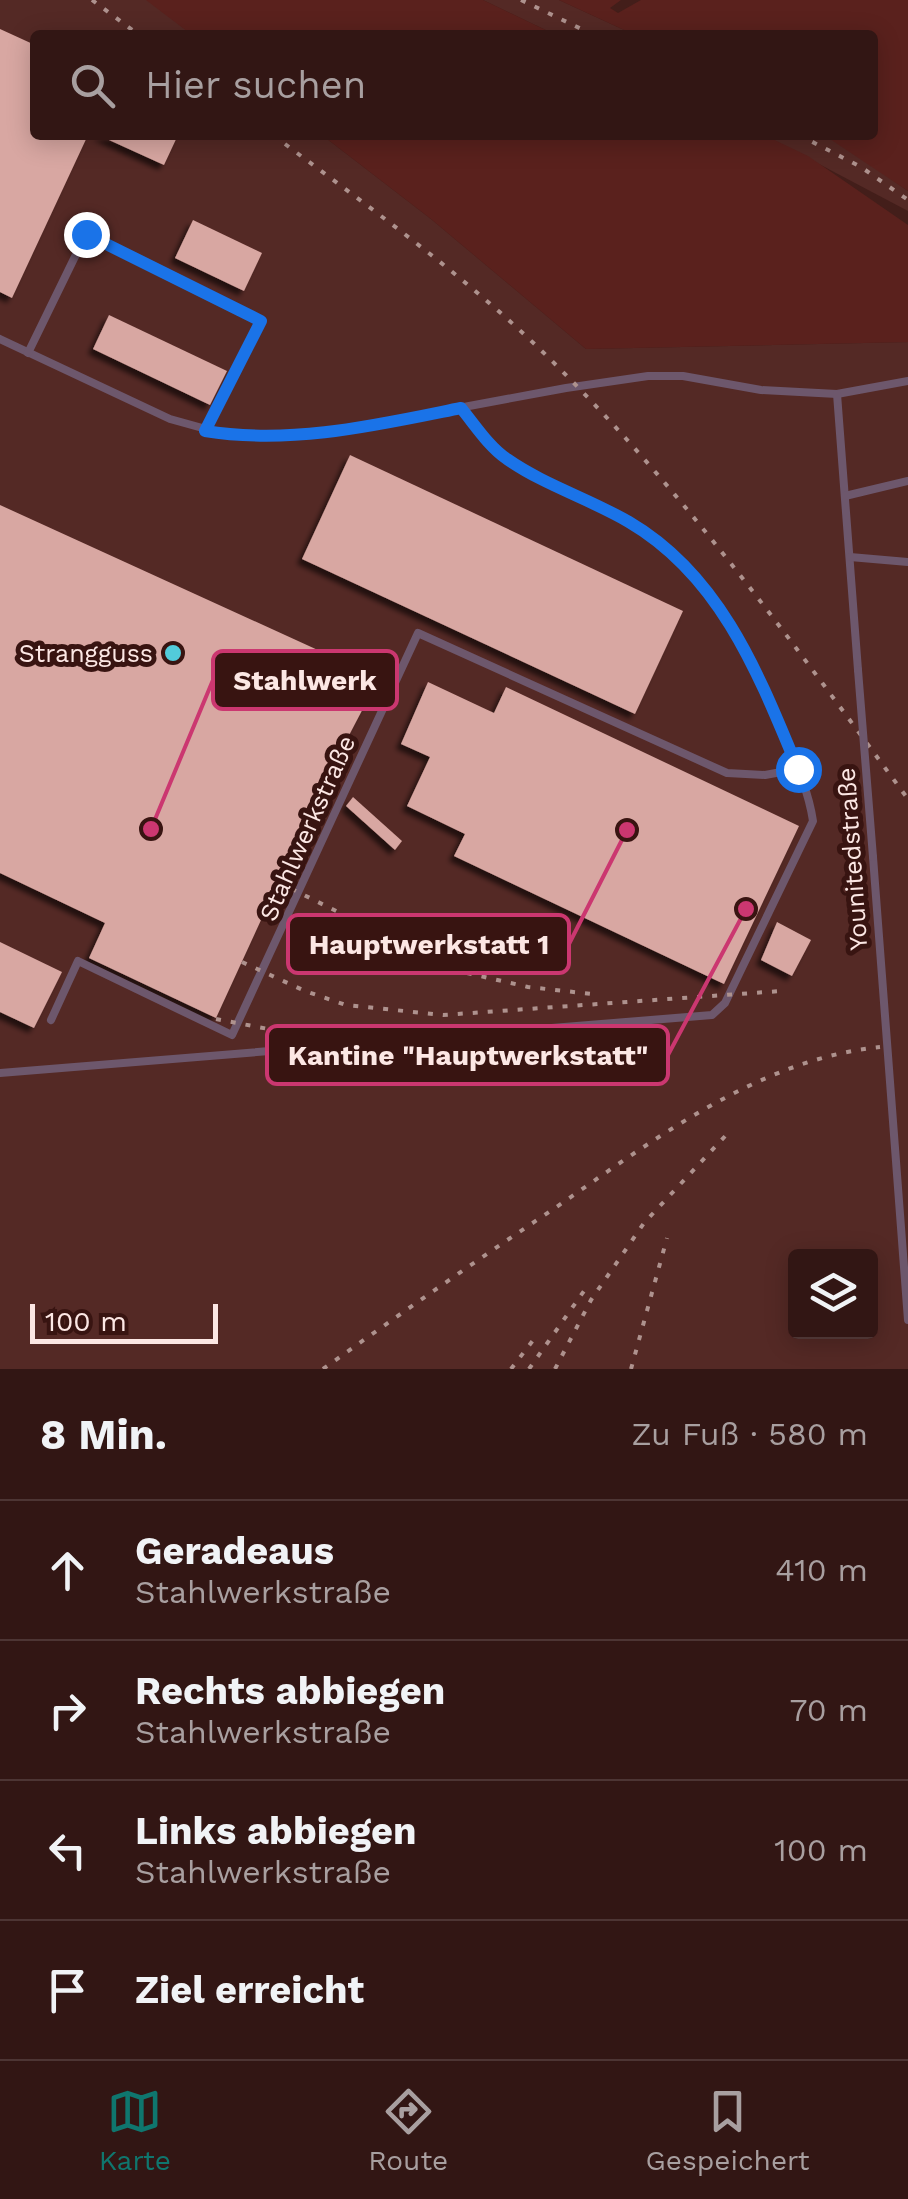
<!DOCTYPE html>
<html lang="de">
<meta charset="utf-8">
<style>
body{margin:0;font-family:"Work Sans",sans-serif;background:#3d2322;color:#f1f3f6}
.controls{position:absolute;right:30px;bottom:30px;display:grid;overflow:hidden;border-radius:10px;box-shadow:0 5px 25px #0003}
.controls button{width:90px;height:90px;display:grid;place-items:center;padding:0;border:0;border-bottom:2px solid #4d3534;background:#321614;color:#f1f3f6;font:50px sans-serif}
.scale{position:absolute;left:30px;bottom:25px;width:188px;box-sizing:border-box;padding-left:10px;border:5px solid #fce7e4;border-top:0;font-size:28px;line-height:35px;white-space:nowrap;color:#fce7e4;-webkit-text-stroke:8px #381411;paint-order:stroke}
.stop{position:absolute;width:30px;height:30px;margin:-22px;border:8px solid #1a73e8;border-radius:50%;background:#fff}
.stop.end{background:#1a73e8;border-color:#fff;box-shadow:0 2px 10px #0008}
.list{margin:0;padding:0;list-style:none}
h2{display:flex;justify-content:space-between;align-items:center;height:130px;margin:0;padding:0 40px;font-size:42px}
h2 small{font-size:32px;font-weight:400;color:#a89fa0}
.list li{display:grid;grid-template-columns:65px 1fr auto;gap:30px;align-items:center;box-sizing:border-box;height:140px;padding:0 40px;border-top:2px solid #4d3534}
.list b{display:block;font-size:38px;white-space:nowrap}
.list p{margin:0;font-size:32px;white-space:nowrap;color:#a89fa0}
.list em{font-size:32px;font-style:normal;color:#a89fa0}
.icon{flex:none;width:55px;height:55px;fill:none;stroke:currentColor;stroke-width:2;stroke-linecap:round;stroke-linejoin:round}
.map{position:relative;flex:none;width:908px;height:1369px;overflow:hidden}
.search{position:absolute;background:#321614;box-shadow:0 5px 25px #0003;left:30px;right:30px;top:30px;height:110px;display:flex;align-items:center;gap:25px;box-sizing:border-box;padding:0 35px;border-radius:10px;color:#a89fa0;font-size:38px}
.sheet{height:690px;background:#321614}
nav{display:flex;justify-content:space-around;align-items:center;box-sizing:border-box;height:140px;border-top:2px solid #4d3534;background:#321614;font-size:28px;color:#a89fa0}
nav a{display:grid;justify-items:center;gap:5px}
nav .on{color:#0f766e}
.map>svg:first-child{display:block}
.built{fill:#542925;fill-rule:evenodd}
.green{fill:#5a211d}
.building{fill:#d8a7a2;filter:url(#shadow)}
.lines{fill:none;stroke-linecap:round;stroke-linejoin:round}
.lane{stroke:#6d576c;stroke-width:8}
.rail{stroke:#ae928e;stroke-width:4;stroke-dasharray:5 10;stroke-linecap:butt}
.lane-bridge{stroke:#6d576c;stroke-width:8}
.route{stroke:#1a73e8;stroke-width:12}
.poi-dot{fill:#52cbda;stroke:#381411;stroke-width:4}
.labels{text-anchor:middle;stroke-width:10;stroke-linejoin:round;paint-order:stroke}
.poi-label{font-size:25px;fill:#fce7e4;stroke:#381411;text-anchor:end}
.street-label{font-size:25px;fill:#fce7e4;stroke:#381411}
.leader{fill:none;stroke:#cb3770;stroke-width:4}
.callout-dot{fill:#cb3770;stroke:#381411;stroke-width:4}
.callout{fill:#381411;stroke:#cb3770;stroke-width:4}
.callout-label{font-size:28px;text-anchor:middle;font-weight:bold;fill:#fce7e4}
</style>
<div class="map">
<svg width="908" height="1369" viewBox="0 0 908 1369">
<defs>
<filter id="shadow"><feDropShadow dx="-5" dy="5" stdDeviation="2.5" flood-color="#0009"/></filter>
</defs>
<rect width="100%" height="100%" fill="#431e1a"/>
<g class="built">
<path d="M 0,0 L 148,0 L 193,35 L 35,35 L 35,135 L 322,135 L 431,219 L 586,349 L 908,342 L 908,1369 L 0,1369 ZM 796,1256 L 870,1256 L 870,1332 L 796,1332 Z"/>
<polygon points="483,0 559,0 635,35 556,35"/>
<polygon points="764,135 824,135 845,146 908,191 908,211"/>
</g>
<g class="green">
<polygon points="146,0 483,0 556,35 192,35"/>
<polygon points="559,0 621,0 610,8 618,13 641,0 908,0 908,191 824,135 873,135 873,35 635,35"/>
<polygon points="322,135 764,135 808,156 908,225 908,342 586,349 431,219"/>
</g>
<g class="building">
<polygon points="0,29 35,45 35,135 88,135 12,298 0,292"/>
<polygon points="98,135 178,135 164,165"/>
<polygon points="193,220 262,253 244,291 175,258"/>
<polygon points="109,315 227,371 210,405 93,349"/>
<polygon points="350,455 683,611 635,714 302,559"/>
<polygon points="0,505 379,678 323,785 216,1018 89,958 105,923 0,873"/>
<polygon points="428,682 494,713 506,687 799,826 724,984 454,856 465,834 407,806 430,757 401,744"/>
<polygon points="353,797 402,841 395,850 346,806"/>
<polygon points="777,922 811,940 792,976 761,960"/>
<polygon points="0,942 62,972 34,1028 0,1012"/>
</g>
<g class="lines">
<g class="lane">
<polyline points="0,339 170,419 224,434 319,434 566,388 648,376 683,376 761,390 837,394 908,381"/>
<polyline points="28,353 86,234 261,321 205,431"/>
<polyline points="837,394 858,670"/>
<polyline points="845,496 908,481"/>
<polyline points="850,557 908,562"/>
<polyline points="873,857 908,1320"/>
<polyline points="51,1020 78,961 232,1035 418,633 727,773 765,775 798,769"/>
<path d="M 0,1073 L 712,1015 L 725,1003 L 813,821 C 808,788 794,759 781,728 C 747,647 708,569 630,522 C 590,499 545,485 507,459 C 489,447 475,425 461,408"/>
</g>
<g class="rail">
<polyline points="92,0 139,35"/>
<polyline points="521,0 594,35"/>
<path d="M 273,135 C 370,208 469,278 555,364 C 688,496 797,649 908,799"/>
<polyline points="799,135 861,167 908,200"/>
<polyline points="278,882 454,970 528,987 592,994"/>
<polyline points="242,962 305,991 346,1005 443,1015 781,991"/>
<polyline points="216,1019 300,1035 348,1034"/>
<path d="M 323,1369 C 400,1314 477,1260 555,1208 C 652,1141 759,1059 880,1047"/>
<polyline points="511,1369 534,1339"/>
<polyline points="529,1369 584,1291"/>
<polyline points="555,1369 591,1300 644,1223 729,1132"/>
<polyline points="631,1369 667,1238"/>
</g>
<polyline class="lane-bridge" points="858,670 873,857"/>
</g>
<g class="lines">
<path class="route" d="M 86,234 L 261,321 L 205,431 C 292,445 377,425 461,408 C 475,425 489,447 507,459 C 544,485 590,499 629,522 C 721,576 759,675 798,769"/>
</g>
<circle class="poi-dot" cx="173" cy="653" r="10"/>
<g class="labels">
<g class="poi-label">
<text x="153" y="662">Strangguss</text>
</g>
<g class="street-label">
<text transform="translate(307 828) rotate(-66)" y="9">Stahlwerkstraße</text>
<text transform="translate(852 859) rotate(-94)" y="9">Younitedstraße</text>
</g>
</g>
<path class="leader" d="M151 829L213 680M627 830L569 944M746 909L668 1055"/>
<g class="callout-dot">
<circle cx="151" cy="829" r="10"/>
<circle cx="627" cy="830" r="10"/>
<circle cx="746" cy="909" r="10"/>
</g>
<g class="callout">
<rect x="213" y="651" width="184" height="58" rx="10"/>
<rect x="288" y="915" width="281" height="58" rx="10"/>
<rect x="267" y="1026" width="401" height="58" rx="10"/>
</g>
<g class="callout-label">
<text x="305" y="690">Stahlwerk</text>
<text x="429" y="954">Hauptwerkstatt 1</text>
<text x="468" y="1065">Kantine "Hauptwerkstatt"</text>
</g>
</svg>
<div class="controls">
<button><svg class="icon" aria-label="layers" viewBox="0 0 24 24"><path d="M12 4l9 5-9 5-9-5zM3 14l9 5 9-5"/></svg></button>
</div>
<div class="scale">100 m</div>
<div class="stop" style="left:798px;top:769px"></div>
<div class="stop end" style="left:86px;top:234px"></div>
<div class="search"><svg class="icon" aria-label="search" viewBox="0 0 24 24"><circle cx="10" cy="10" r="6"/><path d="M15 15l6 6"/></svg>Hier suchen</div>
</div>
<section class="sheet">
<h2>8 Min.<small>Zu Fuß · 580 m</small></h2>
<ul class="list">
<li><svg class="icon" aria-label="ahead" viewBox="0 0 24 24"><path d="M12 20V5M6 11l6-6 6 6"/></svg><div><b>Geradeaus</b><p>Stahlwerkstraße</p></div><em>410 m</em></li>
<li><svg class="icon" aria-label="right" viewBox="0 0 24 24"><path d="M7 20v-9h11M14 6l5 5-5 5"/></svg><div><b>Rechts abbiegen</b><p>Stahlwerkstraße</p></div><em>70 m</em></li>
<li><svg class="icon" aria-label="left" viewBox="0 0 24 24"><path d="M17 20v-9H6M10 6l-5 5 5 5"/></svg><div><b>Links abbiegen</b><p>Stahlwerkstraße</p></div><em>100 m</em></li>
<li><svg class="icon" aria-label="arrive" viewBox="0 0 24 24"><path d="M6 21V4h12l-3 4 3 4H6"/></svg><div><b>Ziel erreicht</b></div></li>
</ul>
</section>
<nav>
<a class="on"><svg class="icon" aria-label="map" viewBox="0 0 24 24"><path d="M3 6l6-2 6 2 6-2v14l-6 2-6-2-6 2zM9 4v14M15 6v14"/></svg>Karte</a>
<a><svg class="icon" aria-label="directions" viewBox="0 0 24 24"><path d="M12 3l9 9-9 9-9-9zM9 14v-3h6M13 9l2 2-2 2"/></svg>Route</a>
<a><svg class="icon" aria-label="saved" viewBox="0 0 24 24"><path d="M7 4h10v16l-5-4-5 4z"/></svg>Gespeichert</a>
</nav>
